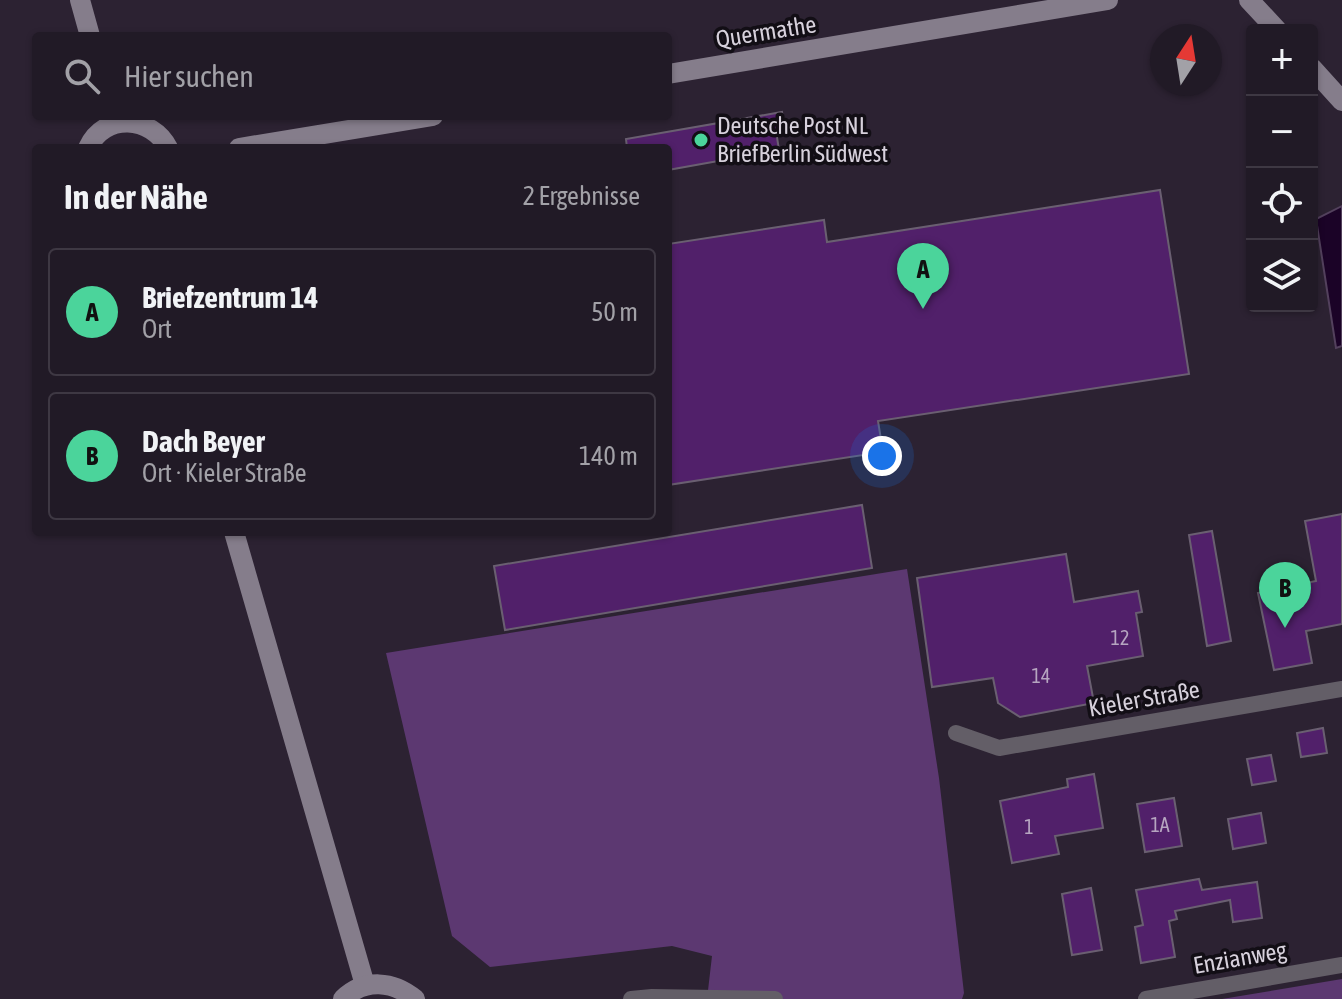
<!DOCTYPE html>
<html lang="de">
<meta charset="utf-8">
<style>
body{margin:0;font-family:"Asap Condensed",sans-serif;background:#29232e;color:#f1f3f6}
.controls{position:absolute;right:24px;top:24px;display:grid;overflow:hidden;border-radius:8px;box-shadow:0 2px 6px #0004}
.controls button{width:72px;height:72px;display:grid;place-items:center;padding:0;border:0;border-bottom:2px solid #3e3843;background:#211a26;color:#f1f3f6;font:40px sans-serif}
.compass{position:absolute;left:1150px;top:24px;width:72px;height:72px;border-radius:50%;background:#211a26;box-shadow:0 2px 6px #0004;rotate:12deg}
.you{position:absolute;left:882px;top:456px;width:28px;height:28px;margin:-20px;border:6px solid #fff;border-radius:50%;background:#1a73e8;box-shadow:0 0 0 12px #1a73e833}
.badge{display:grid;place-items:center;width:52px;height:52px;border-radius:50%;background:#4bd49b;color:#111;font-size:26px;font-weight:700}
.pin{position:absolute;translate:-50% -66px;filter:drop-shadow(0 2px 4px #0008)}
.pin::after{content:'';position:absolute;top:42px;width:28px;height:24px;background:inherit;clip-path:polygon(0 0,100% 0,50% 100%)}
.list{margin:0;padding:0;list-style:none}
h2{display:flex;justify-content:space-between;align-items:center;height:104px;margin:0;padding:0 32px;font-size:34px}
h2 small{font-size:26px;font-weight:400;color:#a2a1a7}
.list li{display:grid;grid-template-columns:52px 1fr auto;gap:24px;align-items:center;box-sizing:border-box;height:128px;margin:0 16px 16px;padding:0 16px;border:2px solid #3e3843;border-radius:8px}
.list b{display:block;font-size:30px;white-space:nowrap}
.list p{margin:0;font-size:26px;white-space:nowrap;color:#a2a1a7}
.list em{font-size:26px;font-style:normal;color:#a2a1a7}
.icon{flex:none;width:44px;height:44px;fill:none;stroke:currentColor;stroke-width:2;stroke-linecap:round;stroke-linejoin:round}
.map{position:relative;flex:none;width:1342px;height:999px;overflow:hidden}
.search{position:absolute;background:#211a26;box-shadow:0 2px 6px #0004;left:32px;top:32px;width:640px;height:88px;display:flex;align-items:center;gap:20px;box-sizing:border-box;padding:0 28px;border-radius:8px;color:#a2a1a7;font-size:30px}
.panel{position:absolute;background:#211a26;box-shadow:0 2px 6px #0004;left:32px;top:144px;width:640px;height:392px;border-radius:8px}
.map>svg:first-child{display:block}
.green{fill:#5c3871}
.water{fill:#1b0327;stroke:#53415d;stroke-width:2}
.building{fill:#51206a;stroke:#6a5f71;stroke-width:2}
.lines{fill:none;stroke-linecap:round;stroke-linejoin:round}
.street{stroke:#635e67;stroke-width:16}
.secondary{stroke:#857d8b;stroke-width:20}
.poi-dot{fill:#4bd49b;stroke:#120e15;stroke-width:3}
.labels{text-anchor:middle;stroke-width:7;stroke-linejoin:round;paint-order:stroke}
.number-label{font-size:20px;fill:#b6a5c0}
.street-label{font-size:24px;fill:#d7d1dc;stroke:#120e15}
.poi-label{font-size:24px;fill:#d7d1dc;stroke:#120e15;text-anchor:start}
</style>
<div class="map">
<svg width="1342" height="999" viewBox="0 0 1342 999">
<rect width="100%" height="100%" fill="#2c2232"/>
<g class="green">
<polygon points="907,569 939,778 964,993 962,999 707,999 712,956 672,946 490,967 452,936 386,653"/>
<polygon points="1342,979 1342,999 1222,999"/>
</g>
<polygon class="water" points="1342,206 1342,346 1336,348 1316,219"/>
<g class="building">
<polygon points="782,112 785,130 776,131 779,150 668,170 668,148 627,148 626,139"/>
<polygon points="1160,190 1189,374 878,421 883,452 668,485 668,244 824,220 827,242"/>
<polygon points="862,505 872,568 505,630 494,566"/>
<polygon points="1342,514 1342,624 1306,631 1312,663 1274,670 1258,593 1316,581 1305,521"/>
<polygon points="1212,531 1231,641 1207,646 1189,535"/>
<polygon points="1066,554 1074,602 1138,591 1142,612 1136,613 1143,656 1087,666 1094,703 1020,717 998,703 993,678 932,687 917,578"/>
<polygon points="1323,728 1327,753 1301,757 1297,733"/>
<polygon points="1271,755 1276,781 1252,785 1247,759"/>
<polygon points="1094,774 1103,828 1055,836 1059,854 1012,863 1000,801 1068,787 1067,779"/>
<polygon points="1174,798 1182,846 1145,852 1137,804"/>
<polygon points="1261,813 1266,843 1233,849 1228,819"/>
<polygon points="1199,879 1202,890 1257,882 1262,918 1233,922 1230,900 1175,911 1177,919 1169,921 1175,957 1141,963 1135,927 1143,925 1136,890"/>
<polygon points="1091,888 1102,950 1072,955 1062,894"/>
</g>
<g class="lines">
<g class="street">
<polyline points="956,733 999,748 1342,689"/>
<polyline points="631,999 652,997 775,999"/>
<polyline points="1146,999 1342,965"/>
</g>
<g class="secondary">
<polyline points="80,0 90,36"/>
<polyline points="1249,0 1277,30"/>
<polyline points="1312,68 1342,101"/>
<polyline points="668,74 1108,0"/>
<path d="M 88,148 C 104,112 152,116 168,148"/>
<polyline points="239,148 433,116"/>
<polyline points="234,532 365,985"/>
<path d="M 343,999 C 365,978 393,981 415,999"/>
</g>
</g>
<circle class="poi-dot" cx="701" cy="140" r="8"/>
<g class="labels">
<g class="number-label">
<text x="1120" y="645">12</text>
<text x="1041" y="683">14</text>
<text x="1160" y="832">1A</text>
<text x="1029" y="834">1</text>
</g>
<g class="street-label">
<text transform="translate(766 32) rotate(-9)" y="8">Quermathe</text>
<text transform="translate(1144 699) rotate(-10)" y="8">Kieler Straße</text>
<text transform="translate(1240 958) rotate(-10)" y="8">Enzianweg</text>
</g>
<g class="poi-label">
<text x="717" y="134">Deutsche Post NL<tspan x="717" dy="28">BriefBerlin Südwest</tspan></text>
</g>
</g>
</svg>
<div class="controls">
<button>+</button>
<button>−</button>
<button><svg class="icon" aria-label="locate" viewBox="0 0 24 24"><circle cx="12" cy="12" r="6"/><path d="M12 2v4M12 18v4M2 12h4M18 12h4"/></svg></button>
<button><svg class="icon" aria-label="layers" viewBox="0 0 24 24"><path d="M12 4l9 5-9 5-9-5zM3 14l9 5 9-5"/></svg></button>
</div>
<svg class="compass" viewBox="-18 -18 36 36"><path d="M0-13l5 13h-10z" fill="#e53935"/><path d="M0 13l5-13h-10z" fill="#a2a1a7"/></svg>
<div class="you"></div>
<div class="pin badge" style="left:923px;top:309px">A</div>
<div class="pin badge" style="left:1285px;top:628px">B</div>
<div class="search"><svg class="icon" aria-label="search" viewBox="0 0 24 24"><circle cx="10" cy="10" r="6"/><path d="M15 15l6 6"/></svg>Hier suchen</div>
<section class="panel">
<h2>In der Nähe<small>2 Ergebnisse</small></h2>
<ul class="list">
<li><span class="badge">A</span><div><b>Briefzentrum 14</b><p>Ort</p></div><em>50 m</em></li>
<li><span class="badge">B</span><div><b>Dach Beyer</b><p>Ort · Kieler Straße</p></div><em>140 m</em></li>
</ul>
</section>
</div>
